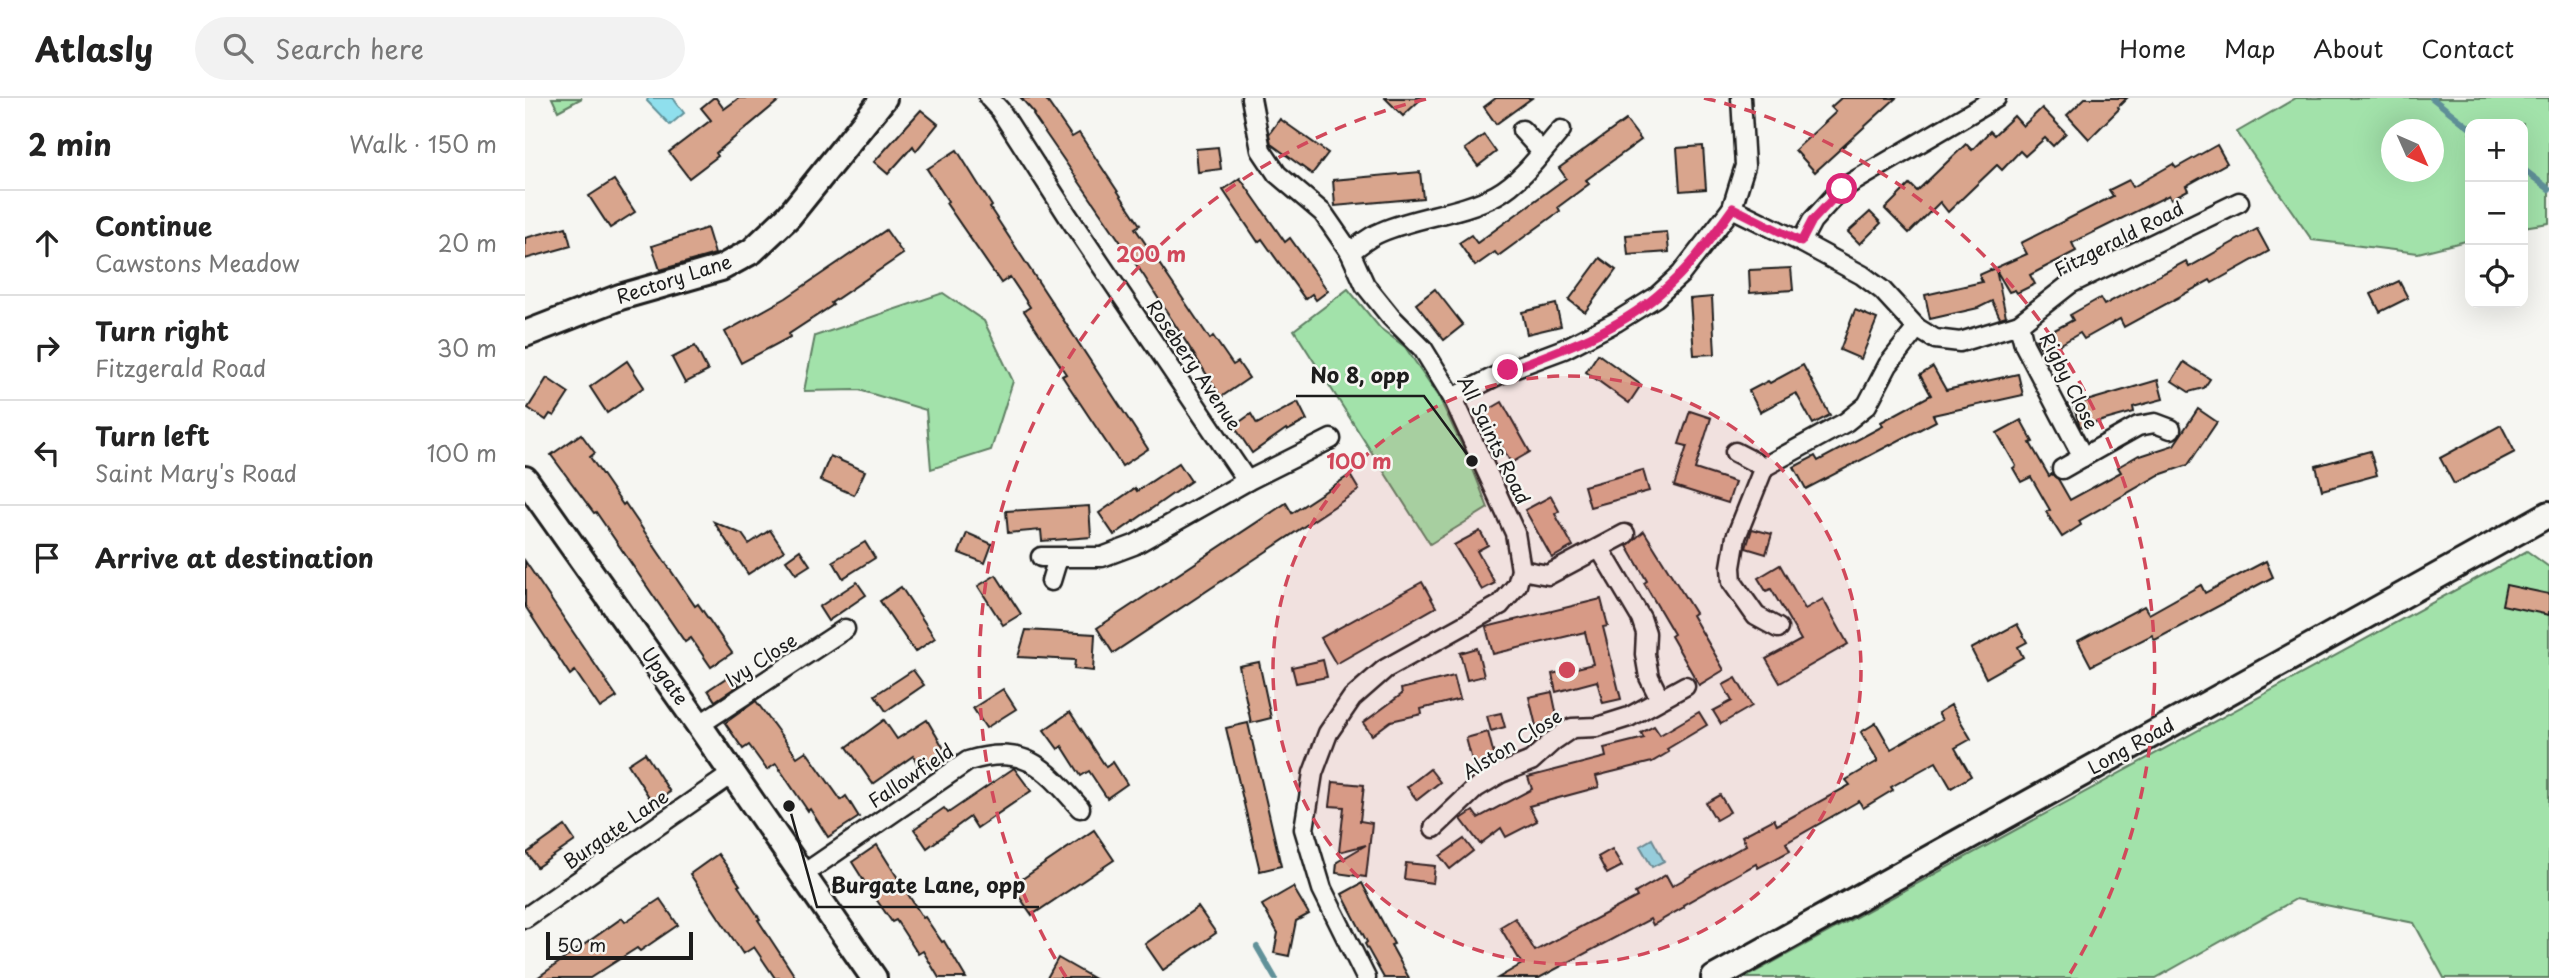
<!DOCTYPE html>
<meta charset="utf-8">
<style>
body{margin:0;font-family:"Playpen Sans",sans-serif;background:#f2f2f2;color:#222}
.controls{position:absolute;right:21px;top:21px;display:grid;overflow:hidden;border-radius:14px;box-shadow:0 7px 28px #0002}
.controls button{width:63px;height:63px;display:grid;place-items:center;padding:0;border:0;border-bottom:2px solid #e0e0e0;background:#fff;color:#222;font:35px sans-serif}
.compass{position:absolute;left:1856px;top:21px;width:63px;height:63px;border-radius:50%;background:#fff;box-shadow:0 7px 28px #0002;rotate:135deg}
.scale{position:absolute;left:21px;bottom:18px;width:147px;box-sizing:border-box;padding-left:7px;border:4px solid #1c1c1c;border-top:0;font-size:19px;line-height:24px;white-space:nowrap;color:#1c1c1c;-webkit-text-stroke:5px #f6f6f2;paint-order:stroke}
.stop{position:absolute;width:21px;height:21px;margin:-16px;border:5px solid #db2777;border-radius:50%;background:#fff}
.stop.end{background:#db2777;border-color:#fff;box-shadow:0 2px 7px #0008}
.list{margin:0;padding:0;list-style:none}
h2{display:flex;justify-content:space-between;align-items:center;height:91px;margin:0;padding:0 28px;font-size:30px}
h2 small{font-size:23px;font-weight:400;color:#767676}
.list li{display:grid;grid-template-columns:46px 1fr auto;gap:21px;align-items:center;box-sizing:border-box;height:105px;padding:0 28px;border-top:2px solid #e0e0e0}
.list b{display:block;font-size:26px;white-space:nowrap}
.list p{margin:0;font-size:23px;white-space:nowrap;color:#767676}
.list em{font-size:23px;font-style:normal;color:#767676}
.icon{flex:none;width:38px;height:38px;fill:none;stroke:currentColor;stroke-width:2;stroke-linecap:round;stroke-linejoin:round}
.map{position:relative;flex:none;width:2024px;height:880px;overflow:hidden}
header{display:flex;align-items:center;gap:42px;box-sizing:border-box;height:98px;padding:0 35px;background:#fff;border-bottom:2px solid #e0e0e0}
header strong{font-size:33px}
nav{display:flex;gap:38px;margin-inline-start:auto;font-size:24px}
.search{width:490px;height:63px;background:#f2f2f2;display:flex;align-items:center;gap:18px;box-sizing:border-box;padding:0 24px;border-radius:38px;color:#767676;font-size:26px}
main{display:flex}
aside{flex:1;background:#fff}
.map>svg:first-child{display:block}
.green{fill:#a2e2aa;stroke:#5f7f63;stroke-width:2;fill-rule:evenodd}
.water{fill:#8fdfed;stroke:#619199;stroke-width:2}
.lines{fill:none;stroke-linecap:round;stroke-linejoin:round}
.stream{stroke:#619199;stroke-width:6}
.building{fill:#d9a58d;stroke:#1c1c1c;stroke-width:2}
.street-casing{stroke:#1c1c1c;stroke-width:23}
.secondary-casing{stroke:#1c1c1c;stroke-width:30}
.street{stroke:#f6f6f2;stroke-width:18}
.secondary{stroke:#f6f6f2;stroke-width:24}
.route{stroke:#db2777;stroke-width:9}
.ring{fill:none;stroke:#d1495b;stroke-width:3.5;stroke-dasharray:12 9}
.labels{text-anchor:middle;stroke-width:5;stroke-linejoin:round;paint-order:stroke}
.street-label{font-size:19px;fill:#1c1c1c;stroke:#f6f6f2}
.centre{fill:#d1495b;stroke:#f6f6f2;stroke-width:3.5}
.ring-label{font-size:21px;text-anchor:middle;font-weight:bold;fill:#d1495b;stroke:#f6f6f2;stroke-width:5;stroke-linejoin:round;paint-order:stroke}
.leader{fill:none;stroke:#1c1c1c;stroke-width:2.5}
.callout-dot{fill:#1c1c1c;stroke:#f6f6f2;stroke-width:2.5}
.callout-label{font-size:21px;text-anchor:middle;font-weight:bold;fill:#1c1c1c;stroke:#f6f6f2;stroke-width:5;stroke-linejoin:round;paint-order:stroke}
</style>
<header>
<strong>Atlasly</strong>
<div class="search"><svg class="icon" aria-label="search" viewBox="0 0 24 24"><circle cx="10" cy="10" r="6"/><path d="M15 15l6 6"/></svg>Search here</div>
<nav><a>Home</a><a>Map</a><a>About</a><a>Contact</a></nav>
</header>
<main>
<aside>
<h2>2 min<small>Walk · 150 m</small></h2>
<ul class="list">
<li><svg class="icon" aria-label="ahead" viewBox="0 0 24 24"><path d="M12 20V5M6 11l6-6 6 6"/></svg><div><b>Continue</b><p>Cawstons Meadow</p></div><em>20 m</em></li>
<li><svg class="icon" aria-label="right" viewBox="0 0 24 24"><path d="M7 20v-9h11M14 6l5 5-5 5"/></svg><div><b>Turn right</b><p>Fitzgerald Road</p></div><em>30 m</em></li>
<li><svg class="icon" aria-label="left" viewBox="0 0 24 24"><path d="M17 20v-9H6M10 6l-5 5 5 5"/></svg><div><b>Turn left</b><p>Saint Mary's Road</p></div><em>100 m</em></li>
<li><svg class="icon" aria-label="arrive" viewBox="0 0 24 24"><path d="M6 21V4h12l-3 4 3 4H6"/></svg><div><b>Arrive at destination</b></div></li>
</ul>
</aside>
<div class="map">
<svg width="2024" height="880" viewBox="0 0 2024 880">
<rect width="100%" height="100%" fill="#f6f6f2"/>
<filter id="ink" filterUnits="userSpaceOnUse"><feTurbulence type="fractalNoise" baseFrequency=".0143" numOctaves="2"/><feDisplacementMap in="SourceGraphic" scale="14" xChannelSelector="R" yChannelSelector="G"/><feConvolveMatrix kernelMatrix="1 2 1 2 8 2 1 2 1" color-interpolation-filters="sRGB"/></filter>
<g filter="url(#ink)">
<g class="green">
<polygon points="27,0 57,0 33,13"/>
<path d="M 1771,0 L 2024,0 L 2024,125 L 1998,129 L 1998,26 L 1945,26 L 1945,142 L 1893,155 L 1787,142 L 1712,34 ZM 1867,32 L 1909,32 L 1909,74 L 1867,74 Z"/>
<polygon points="823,191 855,230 880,249 913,297 947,369 963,410 905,446 769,232"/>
<polygon points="418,195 459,223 488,283 466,352 406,371 401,312 334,292 279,293 290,238"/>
<polygon points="2002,453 2024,469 2024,880 1919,880 1889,825 1771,801 1631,880 1219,880"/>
</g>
<g class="water">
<polygon points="123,0 148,0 159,15 145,27 122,3"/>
<polygon points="1127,741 1139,763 1127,769 1115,748"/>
</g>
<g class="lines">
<g class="stream">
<polyline points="1907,0 1945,30"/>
<polyline points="1998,71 2024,91"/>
<polyline points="732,849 750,880"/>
</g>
</g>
<g class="building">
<polygon points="188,0 191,0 199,11 214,0 257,0 191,55 193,58 164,80 144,54 186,22 176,10"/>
<polygon points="496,0 520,0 547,39 554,35 615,127 610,130 685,241 688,238 708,267 713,264 724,280 696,299 619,178 508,17 510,16"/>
<polygon points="860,0 897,0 878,18"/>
<polygon points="971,0 1007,0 971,26 959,9"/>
<polygon points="1316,0 1371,0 1290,74 1270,52 1311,14 1306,9"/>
<polygon points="1560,0 1602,0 1593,9 1594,11 1564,41 1542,17"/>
<polygon points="1517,10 1541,35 1528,48 1520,40 1500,58 1495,53 1477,72 1472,67 1423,114 1415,104 1384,135 1360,111 1385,86 1392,93 1441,46 1447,52 1465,33 1469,37 1489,18 1498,28"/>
<polygon points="396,12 413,26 391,53 388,48 363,76 349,64"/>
<polygon points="755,21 803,55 787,76 746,46 744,36"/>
<polygon points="1101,22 1116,42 1061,82 1064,86 1033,109 1035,113 973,158 970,154 950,168 934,145 946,137 952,145 1041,80 1034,70"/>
<polygon points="959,37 971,54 953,68 940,51"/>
<polygon points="1692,47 1702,65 1661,88 1663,92 1646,101 1644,97 1547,145 1551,153 1505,177 1510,186 1492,195 1490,192 1484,194 1471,172 1481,218 1475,220 1467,203 1453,210 1405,221 1400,197 1457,184 1454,177 1502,156 1496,145 1588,98 1584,92 1604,82 1608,89 1648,66 1651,70"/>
<polygon points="1178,48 1181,91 1155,93 1152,50"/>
<polygon points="693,49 696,71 673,74 671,51"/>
<polygon points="432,52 467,108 465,110 623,351 597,368 537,278 541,276 499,213 505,209 485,179 476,185 421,105 423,103 402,71"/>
<polygon points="895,74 898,100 810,108 808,82"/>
<polygon points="715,80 760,144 765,140 803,193 791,202 787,196 780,201 737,141 733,144 698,92"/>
<polygon points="89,82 110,114 85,130 64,98"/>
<polygon points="1345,114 1356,125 1335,146 1323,134"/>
<polygon points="41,129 46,148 0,161 0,140"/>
<polygon points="182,130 190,156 135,172 127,148"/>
<polygon points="1732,131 1744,153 1687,185 1685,182 1599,229 1595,221 1559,241 1555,235 1519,256 1511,242 1548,222 1545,217 1575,200 1579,207 1661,163 1664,169"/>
<polygon points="361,132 378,156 306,205 308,207 264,236 265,239 216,265 200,234 261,200"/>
<polygon points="1142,134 1144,154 1103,157 1101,137"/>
<polygon points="1075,160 1091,172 1060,214 1044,202"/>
<polygon points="1266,170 1268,192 1225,195 1224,172"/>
<polygon points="1874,183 1883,200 1855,214 1846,196"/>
<polygon points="910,191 938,227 919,242 891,206"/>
<polygon points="1187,199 1190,256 1169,257 1165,201"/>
<polygon points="1031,206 1036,228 1002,236 997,214"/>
<polygon points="1330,212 1352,221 1336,261 1315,252"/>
<polygon points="170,248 183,273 160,285 147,260"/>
<polygon points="1073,256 1116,287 1104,305 1061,274"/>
<polygon points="102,263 119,289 82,315 65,289"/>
<polygon points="1659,264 1685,281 1679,290 1664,294 1647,283"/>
<polygon points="1278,267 1305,317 1288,326 1271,295 1235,314 1224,293 1243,283 1245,285"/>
<polygon points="1408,269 1421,292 1493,276 1498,297 1408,317 1411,323 1281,391 1269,369 1290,358 1293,363 1358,328 1356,324 1406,297 1395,277"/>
<polygon points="22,280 44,295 29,318 25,316 21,322 3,310"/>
<polygon points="1633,282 1638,301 1608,309 1609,314 1555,329 1548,307"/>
<polygon points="773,304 782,322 762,333 761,331 727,355 709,328 726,316 732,326"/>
<polygon points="977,304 1005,354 986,365 958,315"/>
<polygon points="1673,311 1692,324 1663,367 1634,377 1554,423 1556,427 1537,439 1521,414 1525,412 1506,379 1496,384 1488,370 1491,368 1472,335 1496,322 1508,344 1505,345 1524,378 1527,376 1533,381 1545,402 1596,374 1593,369 1614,357 1615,358 1649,347"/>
<polygon points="1165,313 1186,320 1170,371 1210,384 1203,405 1149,388 1162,348 1154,346"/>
<polygon points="1976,327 1990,354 1929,386 1915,360"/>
<polygon points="56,336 70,355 65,359 98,407 100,405 170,508 173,506 207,555 186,569 166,540 160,544 71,414 69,415 26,357"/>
<polygon points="1845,353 1852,377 1797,392 1791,368"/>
<polygon points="305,358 340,373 329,397 295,382"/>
<polygon points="654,365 666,383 589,437 574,415 610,390 612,393"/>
<polygon points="1118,372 1124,393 1065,409 1059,388"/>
<polygon points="825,377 834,392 588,555 572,530 761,405 767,415"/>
<polygon points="1026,398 1034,413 1030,416 1048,448 1027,460 1000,412"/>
<polygon points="564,408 566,439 517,443 516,432 483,435 481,413"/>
<polygon points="189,424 217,436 224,446 245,432 259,453 223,476"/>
<polygon points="1227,431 1247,436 1241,456 1221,450"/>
<polygon points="955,433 963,447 952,453 970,485 957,492 929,447"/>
<polygon points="1119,433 1170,515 1167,517 1199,572 1174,587 1146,538 1149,536 1119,485 1122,483 1102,448"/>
<polygon points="442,435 467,446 460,465 434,455"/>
<polygon points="340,444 350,460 318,480 308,463"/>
<polygon points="275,452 285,467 271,476 261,462"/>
<polygon points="0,463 92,599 75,610 50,573 45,577 0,508"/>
<polygon points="1741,463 1748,479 1630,542 1627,537 1566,568 1553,543 1619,508 1624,516 1676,487 1680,495"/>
<polygon points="1255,467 1280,511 1298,501 1323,546 1255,585 1241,561 1276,542 1246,491 1241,493 1233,480"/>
<polygon points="471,477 496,516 478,527 453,488"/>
<polygon points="332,484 341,497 303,523 294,509"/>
<polygon points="897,484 911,509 811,566 796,540"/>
<polygon points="1981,487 2024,496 2024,517 1977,507"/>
<polygon points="376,489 410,540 390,554 355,503"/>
<polygon points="1076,501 1083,528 1078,529 1096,601 1078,605 1072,583 1031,594 1027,576 1068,566 1060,534 968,556 961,529"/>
<polygon points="1492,526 1502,544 1493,549 1498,559 1461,580 1446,551"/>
<polygon points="501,532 570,536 568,573 549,571 550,562 493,559"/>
<polygon points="952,550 959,578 942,582 935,555"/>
<polygon points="798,562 802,579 771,585 767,569"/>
<polygon points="734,564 746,620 726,625 714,568"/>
<polygon points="388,572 399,587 361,613 350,597"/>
<polygon points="207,576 214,587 190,603 183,592"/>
<polygon points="929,578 935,601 896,611 897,616 866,623 847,637 838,625 877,596 876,591"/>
<polygon points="1211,580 1227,608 1196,626 1188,613 1207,603 1198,587"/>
<polygon points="478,591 491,611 461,630 448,610"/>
<polygon points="1027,594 1033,623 1011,628 1004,599"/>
<polygon points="231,603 272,659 281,653 316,702 321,698 334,719 303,739 285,711 283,713 251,666 242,672 224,647 218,651 200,625"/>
<polygon points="1426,607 1446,641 1430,650 1446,678 1426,690 1411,664 1366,689 1368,692 1338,710 1334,703 1261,745 1265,753 1233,770 1231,766 1158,807 1159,809 1128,827 1125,821 1014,880 973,880 997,866 975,829 990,820 1010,853 1112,799 1110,795 1141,777 1147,788 1221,747 1217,738 1249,721 1252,727 1325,687 1321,682 1353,663 1336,634 1351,625 1366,651 1417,622 1413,615"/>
<polygon points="545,614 581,669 588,664 602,686 582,700 564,673 556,678 537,648 533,651 519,632"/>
<polygon points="1174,614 1182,627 1142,651 1144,654 1127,664 1071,678 1074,689 1004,708 1012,723 981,739 976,730 955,746 936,721 948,713 953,720 1007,691 1003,679 1081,659 1079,650 1119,640 1116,635 1129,628 1135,637"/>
<polygon points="976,615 980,629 966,633 962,618"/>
<polygon points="359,622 372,641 402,622 421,654 395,670 388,658 348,686 322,649"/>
<polygon points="723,625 756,768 735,773 701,630"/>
<polygon points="963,634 971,665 949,670 941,640"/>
<polygon points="120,655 145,694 128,705 103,666"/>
<polygon points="489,670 506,693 452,730 445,719 402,750 389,731 419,710 423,715"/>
<polygon points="905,671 915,684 892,702 882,689"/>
<polygon points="808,684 839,687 835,723 847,725 841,779 811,775 812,764 841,747 814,754 819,709 805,708"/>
<polygon points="1195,697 1205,714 1191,722 1181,705"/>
<polygon points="40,728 50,743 12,769 2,755"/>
<polygon points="569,732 589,762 507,817 487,788"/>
<polygon points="939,741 948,753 925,771 915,758"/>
<polygon points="352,747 398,820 400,819 417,844 419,843 441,880 414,880 398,853 393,856 371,822 367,824 344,791 327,764"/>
<polygon points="1087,751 1097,768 1082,776 1073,759"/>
<polygon points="193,756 215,787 213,788 235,821 233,822 271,880 250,880 229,849 218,856 165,776"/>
<polygon points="881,765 910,768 908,785 879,781"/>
<polygon points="837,785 869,846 866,847 884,880 859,880 840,846 842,844 817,796"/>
<polygon points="768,789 784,816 771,823 764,858 749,855 753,835 737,807"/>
<polygon points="135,801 153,827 115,853 112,850 65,880 12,880 97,820 100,824"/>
<polygon points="673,809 691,835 638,872 620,846"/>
<polygon points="533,860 568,880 522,880"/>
</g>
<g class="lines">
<defs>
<g id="street">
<polyline points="464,0 475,12 543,118 722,383"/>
<polyline points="726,0 736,52 752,76 798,115 825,154 840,187 865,218 898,251 928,300 990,435 996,472 992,487 975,507 860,571 827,600 803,635 788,675 779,731 797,791 841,880"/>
<polyline points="997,32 1017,54"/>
<polyline points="1207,110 1276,144 1337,177 1357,192 1392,230 1410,241 1435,244 1494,226 1545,186 1714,104"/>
<polyline points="1276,144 1287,123 1316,91 1471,0"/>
<path d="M 825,154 C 835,147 845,138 856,134 C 893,118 935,116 971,97 C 997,83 1017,54 1036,32"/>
<polyline points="1494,226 1499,246 1558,359 1613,328 1630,325 1646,331"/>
<polyline points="928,300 983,272 1039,251 1091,224 1131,199 1156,176 1207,110 1220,68 1216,0"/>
<polyline points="1210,354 1239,369"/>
<polyline points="1537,371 1558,359"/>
<polyline points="1075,451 1116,520 1121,535 1120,556 1124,579 1135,601"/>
<polyline points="516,459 577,459 609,447 722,383 806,341"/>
<polyline points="996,472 1023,477 1100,436"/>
<polyline points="526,483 533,460"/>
<polyline points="1253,530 1231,518 1207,484 1206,469 1211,439 1239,369 1321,324 1342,307 1363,267 1392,230"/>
<polyline points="174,627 320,531"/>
<polyline points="909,730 951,690 976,675 1006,663 1028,643 1047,630 1072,629 1104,619 1160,588"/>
<path d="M 277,777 L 443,663 C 501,646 519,669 555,710"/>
<polyline points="0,820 207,676"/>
</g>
<g id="secondary">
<polyline points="0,236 95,199 196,170 227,153 264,118 359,0"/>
<polyline points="0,381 174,627 349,880"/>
<polyline points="1189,880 2024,416"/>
</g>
</defs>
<use href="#street" class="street-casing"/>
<use href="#secondary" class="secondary-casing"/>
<use href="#street" class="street"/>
<use href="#secondary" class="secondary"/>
</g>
</g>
<g class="lines" filter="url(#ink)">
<path class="route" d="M 983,272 C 1034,253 1091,233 1133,197 C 1163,172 1185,142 1208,110 L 1276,144 L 1287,123 L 1317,91"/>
</g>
<circle cx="1042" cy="572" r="294" fill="#d1495b" fill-opacity=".12"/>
<g class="ring">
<circle cx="1042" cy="572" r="294"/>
<path d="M541 879A588 588 0 0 1 905 0M1179 0A588 588 0 0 1 1543 879"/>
</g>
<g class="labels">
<g class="street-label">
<text transform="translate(1594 141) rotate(-27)" y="7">Fitzgerald Road</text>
<text transform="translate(149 181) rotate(-18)" y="7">Rectory Lane</text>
<text transform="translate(669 267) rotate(56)" y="7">Rosebery Avenue</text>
<text transform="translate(1544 283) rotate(63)" y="7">Rigby Close</text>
<text transform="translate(969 342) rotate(64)" y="7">All Saints Road</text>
<text transform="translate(236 562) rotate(-33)" y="7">Ivy Close</text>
<text transform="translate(140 578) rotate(55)" y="7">Upgate</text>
<text transform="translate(987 646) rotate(-32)" y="7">Alston Close</text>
<text transform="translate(1606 648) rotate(-29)" y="7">Long Road</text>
<text transform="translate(386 678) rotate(-34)" y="7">Fallowfield</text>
<text transform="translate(91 731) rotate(-35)" y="7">Burgate Lane</text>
</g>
</g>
<circle cx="1042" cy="572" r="10" class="centre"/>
<g class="ring-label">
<text x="626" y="164">200 m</text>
<text x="834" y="371">100 m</text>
</g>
<path class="leader" d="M947 363L899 298H771M264 708L292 809H514"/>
<g class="callout-dot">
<circle cx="947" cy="363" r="7"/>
<circle cx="264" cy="708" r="7"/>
</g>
<g class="callout-label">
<text x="835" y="285">No 8, opp</text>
<text x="403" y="795">Burgate Lane, opp</text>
</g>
</svg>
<div class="controls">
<button>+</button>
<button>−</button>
<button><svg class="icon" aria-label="locate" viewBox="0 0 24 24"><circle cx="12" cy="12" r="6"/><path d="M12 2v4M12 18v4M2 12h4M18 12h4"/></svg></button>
</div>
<svg class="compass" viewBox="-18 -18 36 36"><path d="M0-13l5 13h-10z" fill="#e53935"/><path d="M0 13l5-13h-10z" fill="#767676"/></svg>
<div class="scale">50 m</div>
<div class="stop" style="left:1317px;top:91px"></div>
<div class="stop end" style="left:983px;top:272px"></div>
</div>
</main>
